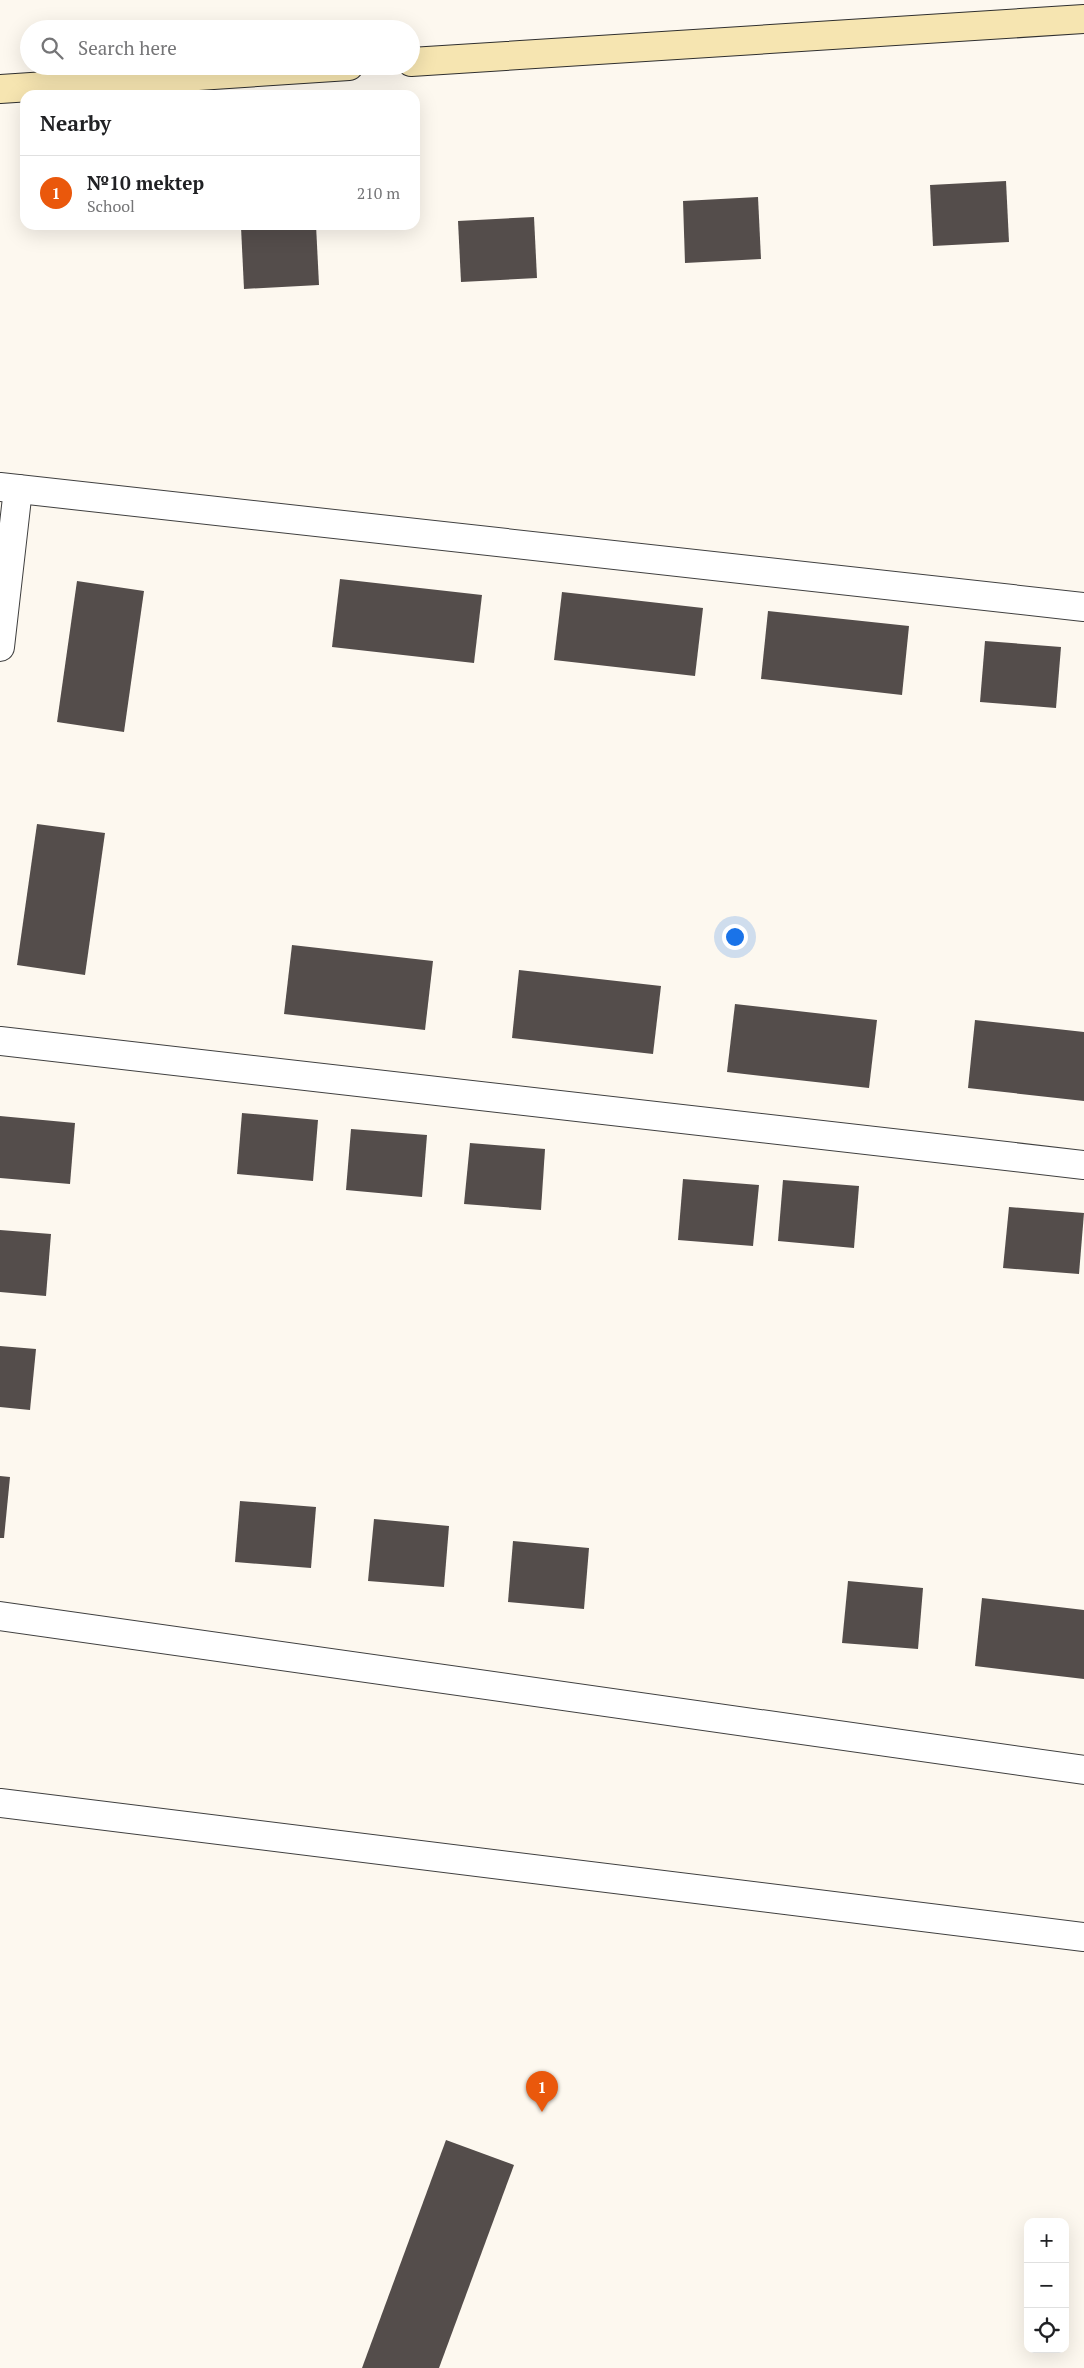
<!DOCTYPE html>
<meta charset="utf-8">
<style>
body{margin:0;font-family:"PT Serif",serif;background:#f6f6f6;color:#202124}
.controls{position:absolute;right:15px;bottom:15px;display:grid;overflow:hidden;border-radius:10px;box-shadow:0 5px 20px #0002}
.controls button{width:45px;height:45px;display:grid;place-items:center;padding:0;border:0;border-bottom:1px solid #e0e0e0;background:#fff;color:#202124;font:25px sans-serif}
.you{position:absolute;left:734px;top:936px;width:18px;height:18px;margin:-12px;border:4px solid #fff;border-radius:50%;background:#1a73e8;box-shadow:0 0 0 8px #1a73e833}
.badge{display:grid;place-items:center;width:32px;height:32px;border-radius:50%;background:#ea580c;color:#fff;font-size:16px;font-weight:700}
.pin{position:absolute;translate:-50% -41px;filter:drop-shadow(0 1px 2px #0008)}
.pin::after{content:'';position:absolute;top:26px;width:18px;height:15px;background:inherit;clip-path:polygon(0 0,100% 0,50% 100%)}
.list{margin:0;padding:0;list-style:none}
h2{display:flex;justify-content:space-between;align-items:center;height:65px;margin:0;padding:0 20px;font-size:21px}
h2 small{font-size:16px;font-weight:400;color:#757577}
.list li{display:grid;grid-template-columns:32px 1fr auto;gap:15px;align-items:center;box-sizing:border-box;height:75px;padding:0 20px;border-top:1px solid #e0e0e0}
.list b{display:block;font-size:19px;white-space:nowrap}
.list p{margin:0;font-size:16px;white-space:nowrap;color:#757577}
.list em{font-size:16px;font-style:normal;color:#757577}
.icon{flex:none;width:28px;height:28px;fill:none;stroke:currentColor;stroke-width:2;stroke-linecap:round;stroke-linejoin:round}
.map{position:relative;flex:none;width:1084px;height:2368px;overflow:hidden}
.search{position:absolute;background:#fff;box-shadow:0 5px 20px #0002;left:20px;top:20px;width:400px;height:55px;display:flex;align-items:center;gap:12px;box-sizing:border-box;padding:0 18px;border-radius:28px;color:#757577;font-size:19px}
.panel{position:absolute;background:#fff;box-shadow:0 5px 20px #0002;left:20px;top:90px;width:400px;height:140px;border-radius:15px}
.map>svg:first-child{display:block}
.building{fill:#544d4b}
.lines{fill:none;stroke-linecap:round;stroke-linejoin:round}
.street-casing{stroke:#404040;stroke-width:30}
.secondary-casing{stroke:#2f2f2f;stroke-width:30}
.street{stroke:#fff;stroke-width:28}
.secondary{stroke:#f6e5b1;stroke-width:28}
</style>
<div class="map">
<svg width="1084" height="2368" viewBox="0 0 1084 2368">
<rect width="100%" height="100%" fill="#fdf8ef"/>
<g class="building">
<polygon points="1006,181 1009,242 933,246 930,185"/>
<polygon points="758,197 761,259 685,263 683,201"/>
<polygon points="534,217 537,278 461,282 458,221"/>
<polygon points="316,225 319,285 244,289 241,227"/>
<polygon points="340,579 482,595 474,663 332,647"/>
<polygon points="77,581 144,591 124,732 57,722"/>
<polygon points="562,592 703,608 695,676 554,660"/>
<polygon points="768,611 909,626 902,695 761,679"/>
<polygon points="985,641 1061,647 1056,708 980,702"/>
<polygon points="37,824 105,833 85,975 17,965"/>
<polygon points="292,945 433,961 425,1030 284,1014"/>
<polygon points="519,970 661,986 653,1054 512,1038"/>
<polygon points="735,1004 877,1020 869,1088 727,1072"/>
<polygon points="975,1020 1084,1032 1084,1101 968,1088"/>
<polygon points="242,1113 318,1120 313,1181 237,1174"/>
<polygon points="0,1116 75,1123 70,1184 0,1178"/>
<polygon points="351,1129 427,1135 422,1197 346,1190"/>
<polygon points="470,1143 545,1149 541,1210 464,1204"/>
<polygon points="683,1179 759,1185 753,1246 678,1240"/>
<polygon points="783,1180 859,1186 854,1248 778,1241"/>
<polygon points="1009,1207 1084,1213 1079,1274 1003,1268"/>
<polygon points="0,1230 51,1234 46,1296 0,1292"/>
<polygon points="0,1346 36,1349 30,1410 0,1407"/>
<polygon points="0,1476 10,1477 4,1538 0,1538"/>
<polygon points="240,1501 316,1507 311,1568 235,1562"/>
<polygon points="374,1519 449,1526 444,1587 368,1581"/>
<polygon points="513,1541 589,1548 584,1609 508,1602"/>
<polygon points="848,1581 923,1588 918,1649 842,1643"/>
<polygon points="982,1598 1084,1610 1084,1679 975,1666"/>
<polygon points="446,2140 514,2165 439,2368 362,2368"/>
</g>
<g class="lines">
<defs>
<g id="street">
<polyline points="0,487 1084,607"/>
<polyline points="0,647 18,489"/>
<polyline points="0,1041 1084,1165"/>
<polyline points="0,1616 1084,1770"/>
<polyline points="0,1803 1084,1937"/>
</g>
<g id="secondary">
<polyline points="411,62 1084,19"/>
<polyline points="0,89 349,66"/>
</g>
</defs>
<use href="#street" class="street-casing"/>
<use href="#secondary" class="secondary-casing"/>
<use href="#street" class="street"/>
<use href="#secondary" class="secondary"/>
</g>
</svg>
<div class="controls">
<button>+</button>
<button>−</button>
<button><svg class="icon" aria-label="locate" viewBox="0 0 24 24"><circle cx="12" cy="12" r="6"/><path d="M12 2v4M12 18v4M2 12h4M18 12h4"/></svg></button>
</div>
<div class="you"></div>
<div class="pin badge" style="left:542px;top:2112px">1</div>
<div class="search"><svg class="icon" aria-label="search" viewBox="0 0 24 24"><circle cx="10" cy="10" r="6"/><path d="M15 15l6 6"/></svg>Search here</div>
<section class="panel">
<h2>Nearby<small></small></h2>
<ul class="list">
<li><span class="badge">1</span><div><b>№10 mektep</b><p>School</p></div><em>210 m</em></li>
</ul>
</section>
</div>
